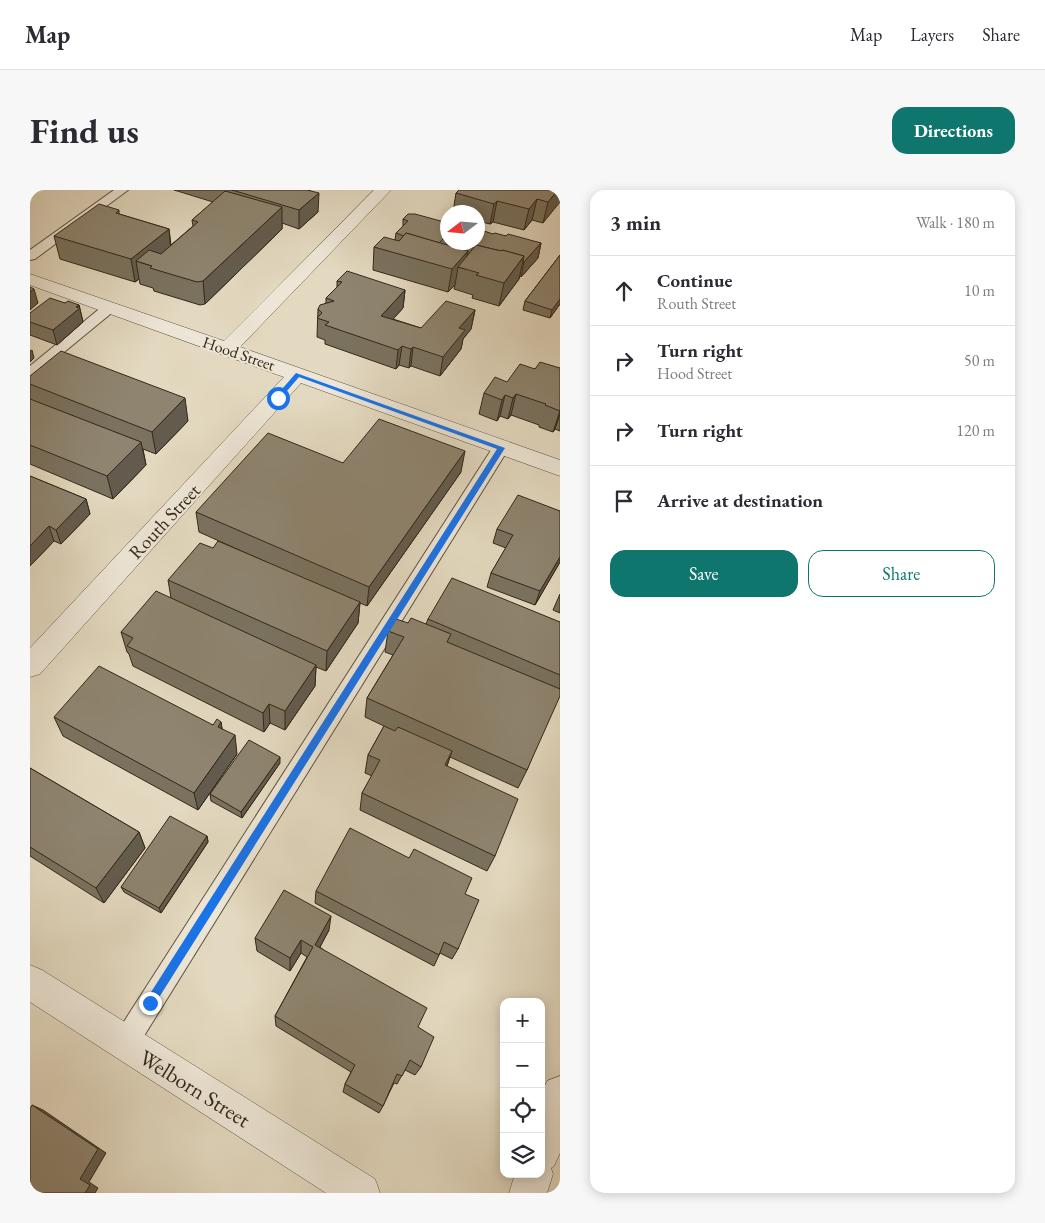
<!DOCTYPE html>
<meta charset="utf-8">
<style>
body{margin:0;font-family:"EB Garamond",serif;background:#f7f7f7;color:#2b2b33}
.controls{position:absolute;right:15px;bottom:15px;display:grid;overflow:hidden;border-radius:10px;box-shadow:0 2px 12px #0003}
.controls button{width:45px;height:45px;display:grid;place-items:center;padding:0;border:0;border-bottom:1px solid #e1e1e2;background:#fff;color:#2b2b33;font:25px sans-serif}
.compass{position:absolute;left:410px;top:15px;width:45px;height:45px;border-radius:50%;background:#fff;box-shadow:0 2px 12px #0003;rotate:254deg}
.stop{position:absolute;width:15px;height:15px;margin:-11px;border:4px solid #1a73e8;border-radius:50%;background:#fff}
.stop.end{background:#1a73e8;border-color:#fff;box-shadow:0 1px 5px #0008}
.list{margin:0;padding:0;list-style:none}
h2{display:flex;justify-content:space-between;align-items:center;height:65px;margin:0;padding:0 20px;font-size:21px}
h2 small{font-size:16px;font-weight:400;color:#7c7c81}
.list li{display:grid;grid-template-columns:32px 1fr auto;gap:15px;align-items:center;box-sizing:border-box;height:70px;padding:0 20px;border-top:1px solid #e1e1e2}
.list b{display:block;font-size:19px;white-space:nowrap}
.list p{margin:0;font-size:16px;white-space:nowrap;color:#7c7c81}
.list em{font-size:16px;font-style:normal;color:#7c7c81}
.actions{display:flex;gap:10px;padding:15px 20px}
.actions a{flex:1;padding:11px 0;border:1px solid #0f766e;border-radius:15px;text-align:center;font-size:18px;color:#0f766e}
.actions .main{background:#0f766e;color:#fff}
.icon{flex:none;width:28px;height:28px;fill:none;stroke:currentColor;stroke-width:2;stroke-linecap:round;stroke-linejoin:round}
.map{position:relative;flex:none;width:530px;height:1003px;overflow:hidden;border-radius:15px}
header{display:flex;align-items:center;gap:30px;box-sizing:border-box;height:70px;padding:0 25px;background:#fff;border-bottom:1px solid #e1e1e2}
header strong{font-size:24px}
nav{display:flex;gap:28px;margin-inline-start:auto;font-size:18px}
.intro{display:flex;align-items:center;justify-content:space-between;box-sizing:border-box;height:120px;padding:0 30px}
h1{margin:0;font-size:35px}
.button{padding:12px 22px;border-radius:15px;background:#0f766e;color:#fff;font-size:18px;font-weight:700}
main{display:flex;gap:30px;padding:0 30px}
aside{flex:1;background:#fff;border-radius:15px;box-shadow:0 2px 12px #0003}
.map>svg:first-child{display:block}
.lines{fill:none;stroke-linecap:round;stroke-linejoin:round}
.lane-casing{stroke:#5e5442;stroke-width:2}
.street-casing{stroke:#5e5442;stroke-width:1}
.lane{fill:#ede6d6;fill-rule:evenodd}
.street{fill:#ede6d6;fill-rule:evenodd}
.wall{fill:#7a725f;stroke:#322718}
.shaded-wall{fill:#635c4e;stroke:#322718}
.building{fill:#8e846f;stroke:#322718}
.route{fill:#1a73e8}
.labels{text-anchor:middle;stroke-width:4;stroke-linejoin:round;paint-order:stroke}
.far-street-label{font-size:16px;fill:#322718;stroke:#ede6d6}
.street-label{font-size:19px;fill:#322718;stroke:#ede6d6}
.near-street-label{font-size:22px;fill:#322718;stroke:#ede6d6}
</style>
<header>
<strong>Map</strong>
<nav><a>Map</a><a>Layers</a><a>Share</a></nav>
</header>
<div class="intro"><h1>Find us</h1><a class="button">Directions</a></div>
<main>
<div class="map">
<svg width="530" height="1003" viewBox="0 0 530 1003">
<rect width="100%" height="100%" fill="#e3d9c0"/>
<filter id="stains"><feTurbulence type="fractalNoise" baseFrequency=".004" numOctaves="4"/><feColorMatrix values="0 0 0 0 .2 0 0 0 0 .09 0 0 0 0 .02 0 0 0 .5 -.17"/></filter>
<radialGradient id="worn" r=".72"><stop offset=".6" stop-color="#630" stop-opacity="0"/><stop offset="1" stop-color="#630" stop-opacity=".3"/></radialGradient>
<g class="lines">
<defs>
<g id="lane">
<polygon points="84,0 98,0 5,69 0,70 0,60"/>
<polygon points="79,114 86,118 84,121 5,186 0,188 0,176 74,115"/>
<polygon points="471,253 477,254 479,258 104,862 95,866 86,862 82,853 86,844 465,254"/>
</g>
<g id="street">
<polygon points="344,0 361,0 210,157 530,270 530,286 271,193 10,484 0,487 0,458 254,187 0,95 0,84 194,151"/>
<polygon points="0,775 12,780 345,989 350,1003 296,1003 0,812"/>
<polygon points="530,886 530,963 524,976 521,978 523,984 517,1003 479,1003 485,984 511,984 511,905 517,891"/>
</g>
</defs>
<use href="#lane" class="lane-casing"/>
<use href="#street" class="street-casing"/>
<use href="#lane" class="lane"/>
<use href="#street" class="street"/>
</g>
<g class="wall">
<polygon points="144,0 280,0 280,1 288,22 269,39 252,33 252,39 175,114 170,115 124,101 123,98 110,94 109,89 105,92 30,69 24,46 89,20 89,24 139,39 141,55 163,36 162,30 183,12"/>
<polygon points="530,0 513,33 502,30 494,40 463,32 460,34 448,31 448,22 423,22 426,3"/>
<polygon points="373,29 418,33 418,52 448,52 463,44 476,46 511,53 508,68 491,87 490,86 489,89 469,116 442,108 443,105 424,99 425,95 418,102 343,80 344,57 365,50 366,43 373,36"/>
<polygon points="530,65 530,114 520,128 493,120 495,111"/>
<polygon points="307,91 375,100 373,118 363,129 391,138 445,120 441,139 433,149 431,159 410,186 381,176 379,178 369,175 366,179 295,154 295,150 287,147 288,119 296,113 296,108 307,97"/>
<polygon points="35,113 49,115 53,132 27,155 0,145 0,123"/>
<polygon points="530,178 530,241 525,239 523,242 509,237 509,235 481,225 478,229 470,226 467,231 449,224 454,203 505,179"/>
<polygon points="0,186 158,231 126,264 113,259 116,275 83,309 0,274"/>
<polygon points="313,273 431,282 337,416 330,413 328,433 296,481 286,477 285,496 255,540 240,533 234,542 103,476 99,464 97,462 91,442 141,408 138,390 183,358 238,373 169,342 166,322"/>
<polygon points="0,286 56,309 60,324 31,354 24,351 0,376"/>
<polygon points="530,321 530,372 505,415 457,397 461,383 476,358 463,353 467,339"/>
<polygon points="530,404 530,423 523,420"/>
<polygon points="398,429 530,432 530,497 497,580 488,598 420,567 417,576 465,666 457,681 330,620 332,603 342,586 335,583 338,565 354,536 335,527 337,508 363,465 355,462 358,441 378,433 396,434"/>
<polygon points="24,527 183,535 191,532 192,539 207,564 168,620 33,546"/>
<polygon points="250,573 212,628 181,611 180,604"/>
<polygon points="0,578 109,642 115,658 74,713 0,666"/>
<polygon points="177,646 178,652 131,723 94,702 91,697"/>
<polygon points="286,701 435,704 428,759 422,769 410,763 404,776 285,713"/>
<polygon points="299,740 290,757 388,837 391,877 385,885 375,880 367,894 364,893 353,916 349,923 313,902 315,894 321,882 246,836 245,826 277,767 271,763 260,781 227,761 225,748"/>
</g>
<g class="shaded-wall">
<polygon points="528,0 530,0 530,12 513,33 518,12"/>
<polygon points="289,3 288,22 269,39 269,20"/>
<polygon points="507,9 502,30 494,40 499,19"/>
<polygon points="467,11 463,32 460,34 464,14"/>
<polygon points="252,17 252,39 175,114 173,91"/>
<polygon points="139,39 141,62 122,76 106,71 109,89 105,92 101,69"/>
<polygon points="511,53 508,68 491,87 494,72"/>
<polygon points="438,61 435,79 428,77 425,95 418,102 422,79"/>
<polygon points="494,66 489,89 469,116 474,93"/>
<polygon points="4,99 8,113 0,120 0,102"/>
<polygon points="375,100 373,118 350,144 351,126"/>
<polygon points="530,109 530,114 520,128 522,120"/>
<polygon points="49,115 53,132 27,155 23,140"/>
<polygon points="445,120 441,139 433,149 431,159 410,186 413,167 429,138"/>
<polygon points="372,156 369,175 366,179 368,160"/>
<polygon points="383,157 381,176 379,178 381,159"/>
<polygon points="2,160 4,168 0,172 0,161"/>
<polygon points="486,204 481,225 478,229 483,208"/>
<polygon points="475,205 470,226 467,231 472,210"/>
<polygon points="155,208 158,231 126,264 122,242"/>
<polygon points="530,221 530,224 525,239 523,242"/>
<polygon points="111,252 116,275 83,309 77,286"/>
<polygon points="435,261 431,282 337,416 339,397"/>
<polygon points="56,309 60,324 31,354 26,340"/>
<polygon points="19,336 24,351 0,376 0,356"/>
<polygon points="530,367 530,372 505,415 510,401"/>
<polygon points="330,412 328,433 296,481 297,461"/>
<polygon points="286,475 285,496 255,540 255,521"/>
<polygon points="239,514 240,533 234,542 233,523"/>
<polygon points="191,532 194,551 188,537"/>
<polygon points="205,545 207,564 168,620 164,603"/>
<polygon points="422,561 416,579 415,575"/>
<polygon points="250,567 250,573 212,628 211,622"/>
<polygon points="109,642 115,658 74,713 66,698"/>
<polygon points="177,646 178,652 131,723 129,718"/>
<polygon points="301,726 299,740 284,768 285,755"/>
<polygon points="271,750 271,763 260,781 260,768"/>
<polygon points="2,915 13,920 76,963 59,992 68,998 65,1003 55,1003 50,989"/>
</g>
<g class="building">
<polygon points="202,0 277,0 289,3 269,20"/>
<polygon points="429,0 528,0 518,12 507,9 499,19 467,11 464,14 426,3"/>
<polygon points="195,1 252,17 173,91 167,92 120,78 122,76 106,71 119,60 131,64 168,32 162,30"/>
<polygon points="69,14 89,20 86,23 139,39 101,69 24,46"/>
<polygon points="378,24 385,24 418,33 418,50 413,49 409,53 376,43 374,46 366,43 378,31 373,29"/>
<polygon points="448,39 463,44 465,43 476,46 478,44 511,53 494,72 493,72 494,66 472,60 471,61 446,55 444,58 425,52 448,52"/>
<polygon points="376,43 438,61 422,79 344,57 354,47 369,51"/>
<polygon points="446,55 471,61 472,60 494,66 474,93 446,85 449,83 428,77"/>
<polygon points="530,65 530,109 522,120 495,111"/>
<polygon points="317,81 375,100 351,126 391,138 416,111 445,120 429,138 435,140 413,167 383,157 381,159 372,156 368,160 295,135 299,132 287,128 292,123 288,119 290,115 304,111 296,108 312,92 307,91"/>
<polygon points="0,97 4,99 0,102"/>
<polygon points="20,108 35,113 38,111 49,115 46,117 50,118 23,140 0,132 0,123"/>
<polygon points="31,161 155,208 122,242 0,194 0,186"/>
<polygon points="510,172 530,178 530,221 515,215 516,214 486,204 483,208 475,205 472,210 454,203 465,187 477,192 490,174 505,179"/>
<polygon points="0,209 111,252 77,286 0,255"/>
<polygon points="349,229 435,261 339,397 166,322 238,243 313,273"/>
<polygon points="0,286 56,309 26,340 19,336 0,356"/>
<polygon points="488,305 530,321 530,367 510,401 461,383 483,345 467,339"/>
<polygon points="188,351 330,412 297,461 138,390 170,353 183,358"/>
<polygon points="422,388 530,432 530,485 398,429"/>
<polygon points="126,401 286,475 255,521 239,514 233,523 97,456 103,448 91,442"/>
<polygon points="381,428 421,444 417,452 530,499 530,506 497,580 337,508 374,447 358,441 366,429 378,433"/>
<polygon points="69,476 183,535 187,529 191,532 188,537 205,545 164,603 24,527"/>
<polygon points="354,536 365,541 368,537 422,561 415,575 488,609 465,666 332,603 350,570 338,565"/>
<polygon points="219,550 250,567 211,622 180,604"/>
<polygon points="0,578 109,642 66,698 0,657"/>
<polygon points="140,626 177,646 129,718 91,697"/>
<polygon points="320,638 379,668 384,659 442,688 435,704 449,710 428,759 414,752 409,765 286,701"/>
<polygon points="254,700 301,726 285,755 397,818 388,837 404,847 391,877 380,870 372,886 367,884 353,916 315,894 325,875 245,826 283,757 271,750 260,768 225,748"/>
<polygon points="2,915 68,959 50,989 60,995 55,1003 0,1003 0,919"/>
</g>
<polygon class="route" points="266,183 475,258 123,817 120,818 116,817 116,810 467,259 269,187 250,209 246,209 246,206"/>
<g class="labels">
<g class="far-street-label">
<text transform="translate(209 163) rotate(19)" y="6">Hood Street</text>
</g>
<g class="street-label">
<text transform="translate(134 331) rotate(-47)" y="7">Routh Street</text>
</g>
<g class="near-street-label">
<text transform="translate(165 898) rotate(32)" y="8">Welborn Street</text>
</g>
</g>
<rect width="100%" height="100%" filter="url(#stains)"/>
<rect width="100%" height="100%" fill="url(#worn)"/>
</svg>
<div class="controls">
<button>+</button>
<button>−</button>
<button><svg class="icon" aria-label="locate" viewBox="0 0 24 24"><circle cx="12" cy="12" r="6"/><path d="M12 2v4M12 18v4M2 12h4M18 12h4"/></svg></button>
<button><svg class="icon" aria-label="layers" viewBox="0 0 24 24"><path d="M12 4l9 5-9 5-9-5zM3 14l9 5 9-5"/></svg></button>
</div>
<svg class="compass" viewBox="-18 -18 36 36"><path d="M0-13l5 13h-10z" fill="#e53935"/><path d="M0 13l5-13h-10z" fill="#7c7c81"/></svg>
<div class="stop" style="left:248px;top:208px"></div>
<div class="stop end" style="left:120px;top:813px"></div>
</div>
<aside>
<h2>3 min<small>Walk · 180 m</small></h2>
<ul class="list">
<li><svg class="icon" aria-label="ahead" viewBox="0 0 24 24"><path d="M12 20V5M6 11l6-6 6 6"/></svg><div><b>Continue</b><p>Routh Street</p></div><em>10 m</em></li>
<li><svg class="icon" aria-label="right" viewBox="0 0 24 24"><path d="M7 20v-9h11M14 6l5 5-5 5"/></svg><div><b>Turn right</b><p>Hood Street</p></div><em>50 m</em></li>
<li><svg class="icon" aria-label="right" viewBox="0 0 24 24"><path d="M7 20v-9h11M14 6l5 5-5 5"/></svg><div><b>Turn right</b></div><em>120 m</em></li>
<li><svg class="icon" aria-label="arrive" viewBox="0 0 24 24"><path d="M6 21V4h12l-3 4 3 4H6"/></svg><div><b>Arrive at destination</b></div></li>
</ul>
<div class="actions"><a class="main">Save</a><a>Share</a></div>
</aside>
</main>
